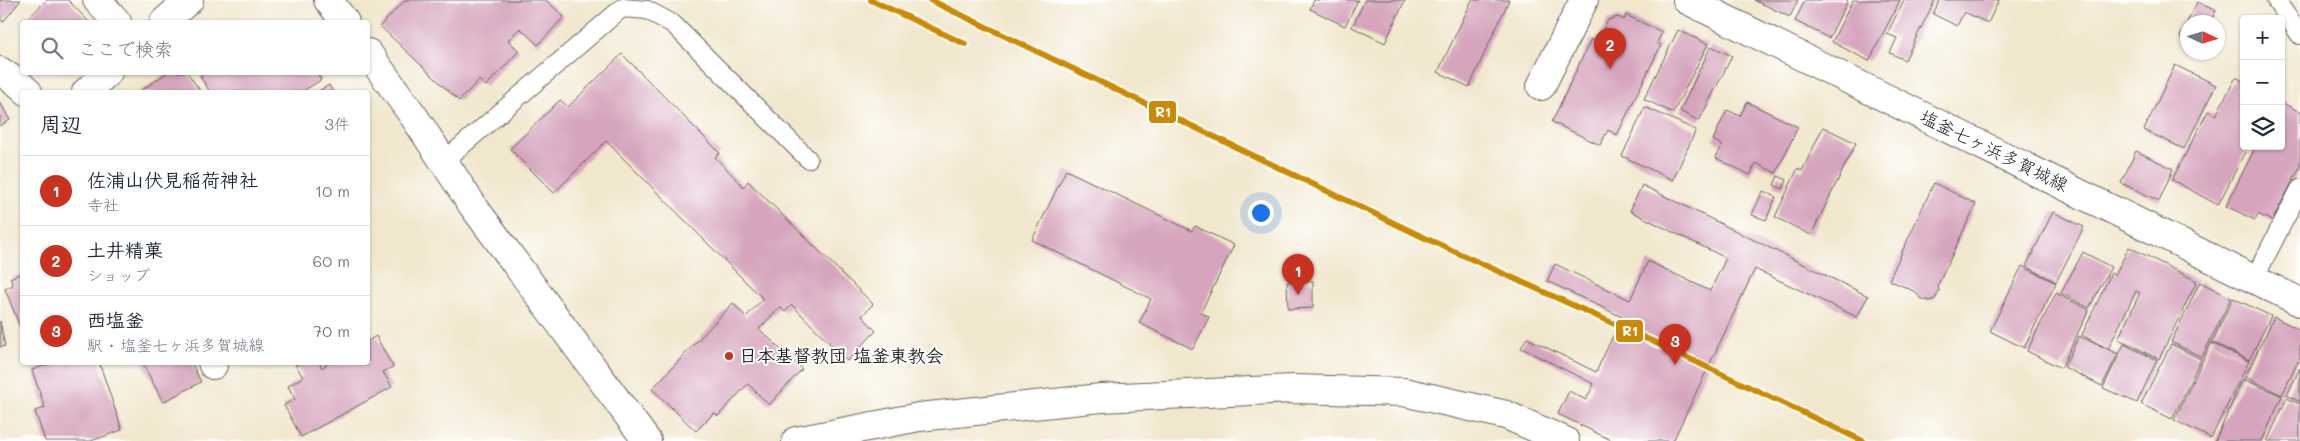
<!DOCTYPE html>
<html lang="ja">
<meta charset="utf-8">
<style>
body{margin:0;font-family:Mali,"Klee One",sans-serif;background:#f6f6f7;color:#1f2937}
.controls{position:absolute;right:15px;top:15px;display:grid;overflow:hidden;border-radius:5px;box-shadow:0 1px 4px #0004}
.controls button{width:45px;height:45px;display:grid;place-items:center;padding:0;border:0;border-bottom:1px solid #e0e1e3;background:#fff;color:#1f2937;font:25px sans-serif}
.compass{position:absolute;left:2180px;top:15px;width:45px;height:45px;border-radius:50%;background:#fff;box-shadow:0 1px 4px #0004;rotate:94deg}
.you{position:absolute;left:1260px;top:212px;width:18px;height:18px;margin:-12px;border:4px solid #fff;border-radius:50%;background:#1a73e8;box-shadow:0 0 0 8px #1a73e833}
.badge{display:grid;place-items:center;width:32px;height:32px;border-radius:50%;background:#c8321e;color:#fff;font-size:16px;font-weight:700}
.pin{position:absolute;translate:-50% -41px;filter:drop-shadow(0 1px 2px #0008)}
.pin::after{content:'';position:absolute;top:26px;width:18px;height:15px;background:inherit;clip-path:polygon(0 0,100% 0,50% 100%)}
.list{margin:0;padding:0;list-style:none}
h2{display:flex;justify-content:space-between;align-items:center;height:65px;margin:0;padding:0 20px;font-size:21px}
h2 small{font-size:16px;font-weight:400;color:#747a83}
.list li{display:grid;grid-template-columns:32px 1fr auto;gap:15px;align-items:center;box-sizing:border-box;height:70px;padding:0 20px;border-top:1px solid #e0e1e3}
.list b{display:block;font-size:19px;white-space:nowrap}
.list p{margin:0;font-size:16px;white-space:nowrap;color:#747a83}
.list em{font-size:16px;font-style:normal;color:#747a83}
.icon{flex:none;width:28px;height:28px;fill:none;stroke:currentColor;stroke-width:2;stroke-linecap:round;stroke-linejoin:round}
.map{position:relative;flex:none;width:2300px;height:441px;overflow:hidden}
.search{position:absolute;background:#fff;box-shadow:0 1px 4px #0004;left:20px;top:20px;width:350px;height:55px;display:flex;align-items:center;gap:12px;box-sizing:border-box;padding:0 18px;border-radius:5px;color:#747a83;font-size:19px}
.panel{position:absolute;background:#fff;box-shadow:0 1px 4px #0004;left:20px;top:90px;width:350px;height:275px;border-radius:5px}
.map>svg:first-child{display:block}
.building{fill:#d6a5bd}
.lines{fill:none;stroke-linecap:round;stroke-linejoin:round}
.service-casing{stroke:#67635a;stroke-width:20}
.minor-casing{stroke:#67635a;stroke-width:30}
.primary-casing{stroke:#67635a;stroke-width:30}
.service{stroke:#fff;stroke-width:18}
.minor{stroke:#fff;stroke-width:28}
.primary{stroke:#fff;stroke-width:28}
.rail-1-casing{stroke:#fff;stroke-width:10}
.rail-1{stroke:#cb8a06;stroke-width:6}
.poi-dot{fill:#c8321e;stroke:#fff;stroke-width:2}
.labels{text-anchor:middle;stroke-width:4;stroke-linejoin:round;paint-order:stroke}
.street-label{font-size:18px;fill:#1c1c1c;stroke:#fff}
.poi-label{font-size:18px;font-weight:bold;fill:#1c1c1c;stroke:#fff;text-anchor:start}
.line-badge{stroke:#fff;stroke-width:2}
.badge-label{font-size:14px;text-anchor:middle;font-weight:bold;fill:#fff}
</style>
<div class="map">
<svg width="2300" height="441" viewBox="0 0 2300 441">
<rect width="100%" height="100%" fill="#fff"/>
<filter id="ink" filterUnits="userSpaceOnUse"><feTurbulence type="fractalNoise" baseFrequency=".02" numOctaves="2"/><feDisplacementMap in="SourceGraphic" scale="10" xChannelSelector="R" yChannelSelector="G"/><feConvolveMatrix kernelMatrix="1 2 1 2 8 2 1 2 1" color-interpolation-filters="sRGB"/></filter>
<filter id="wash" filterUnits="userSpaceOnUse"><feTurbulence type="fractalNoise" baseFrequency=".0096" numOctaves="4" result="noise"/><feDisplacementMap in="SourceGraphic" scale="20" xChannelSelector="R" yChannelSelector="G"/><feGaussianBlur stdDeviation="1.12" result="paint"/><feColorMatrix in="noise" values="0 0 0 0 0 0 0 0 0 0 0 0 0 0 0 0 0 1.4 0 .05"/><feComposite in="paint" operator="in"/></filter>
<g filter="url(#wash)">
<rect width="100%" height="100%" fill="#f1e7cd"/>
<g id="blocks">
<g class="building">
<polygon points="0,0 21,0 3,22 0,19"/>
<polygon points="47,0 68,0 89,22 24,22"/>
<polygon points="405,0 546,0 564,17 538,45 520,28 508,40 519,51 486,86 479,80 459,101 380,26"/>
<polygon points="1314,0 1358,0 1345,26 1310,9"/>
<polygon points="1365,0 1405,0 1385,43 1352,27"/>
<polygon points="1472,0 1509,0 1469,87 1438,72"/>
<polygon points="1754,0 1798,0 1790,17"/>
<polygon points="1805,0 1848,0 1829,38 1795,21"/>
<polygon points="1853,0 1900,0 1869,61 1832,42"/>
<polygon points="1904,0 1935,0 1905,60 1890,53 1897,38 1887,34"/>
<polygon points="1940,0 1999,0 1988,23 1964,12 1957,26 1933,14"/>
<polygon points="2197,2 2216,11 2210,22 2188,22 2188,41 2180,37"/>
<polygon points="1626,15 1662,32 1657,43 1661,45 1617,135 1608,130 1600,145 1552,122 1591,39 1597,42 1608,20 1618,17 1624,20"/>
<polygon points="1678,30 1708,44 1673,113 1644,99"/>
<polygon points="1711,46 1732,56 1699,121 1680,111"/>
<polygon points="622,54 720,153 715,157 744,187 748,181 873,304 862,316 876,331 847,361 792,305 785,312 780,307 759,329 802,369 769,405 748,384 718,416 714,413 696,431 652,389 733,303 746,317 763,299 606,141 554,193 510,149 560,100 568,107"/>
<polygon points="2175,65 2216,85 2184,149 2144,130"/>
<polygon points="168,72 187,72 201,92 139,92"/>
<polygon points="205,72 317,72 321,80 301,92 210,92 200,76"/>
<polygon points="2236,77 2244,82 2244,146 2248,146 2218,205 2172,180 2208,111 2216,115"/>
<polygon points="329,85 333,92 317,92"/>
<polygon points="0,102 10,120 0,126"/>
<polygon points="1747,102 1798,127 1776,173 1756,163 1750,175 1716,158 1722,145 1713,140 1727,110 1740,116"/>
<polygon points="2281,102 2300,112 2300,167 2272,221 2258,214 2255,220 2226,206 2256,146 2281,146"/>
<polygon points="1645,107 1696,130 1673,180 1622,156"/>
<polygon points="1823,127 1856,143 1811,235 1775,217 1798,168 1802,171"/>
<polygon points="2136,151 2173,169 2159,201 2121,183"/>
<polygon points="1066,170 1192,231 1195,226 1234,245 1201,312 1209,317 1193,349 1139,323 1151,299 1032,240"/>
<polygon points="1778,176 1787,180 1783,189 1774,185"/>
<polygon points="1934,183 1976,204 1938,285 1939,291 1935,299 1929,301 1920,298 1916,292 1889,280"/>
<polygon points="1642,185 1868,296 1857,317 1755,269 1673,441 1613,441 1558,414 1569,391 1586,400 1594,384 1521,348 1527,338 1596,372 1622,317 1547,281 1555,264 1630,300 1648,261 1710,291 1726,258 1630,211"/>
<polygon points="1763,191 1776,197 1766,220 1752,215"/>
<polygon points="2053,212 2084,227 2056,282 2026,266"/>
<polygon points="2129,247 2197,281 2159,359 2118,339 2140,293 2136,291 2108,349 2082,335 2111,273 2115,275"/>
<polygon points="2083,252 2111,267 2089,308 2061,293"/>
<polygon points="2022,266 2056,283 2024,348 1990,331"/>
<polygon points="22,273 22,332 5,289 13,285 10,278"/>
<polygon points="1313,281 1313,308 1288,309 1287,282"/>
<polygon points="2200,282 2231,298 2202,357 2171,342"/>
<polygon points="2056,293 2089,310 2061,368 2027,351"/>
<polygon points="2233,298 2271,316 2249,360 2212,342"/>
<polygon points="2274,317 2300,330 2300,357 2282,395 2245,377"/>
<polygon points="0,321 5,346 0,347"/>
<polygon points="376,336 393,367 383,372 392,387 301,437 284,405 295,399 288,386 303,377 295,364 319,362 322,368 330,362 368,362 368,341"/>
<polygon points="2079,336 2118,354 2102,386 2064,367"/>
<polygon points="2211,343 2249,361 2211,438 2174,420"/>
<polygon points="2124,344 2157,360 2137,403 2103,388"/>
<polygon points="2171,344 2201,359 2172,419 2141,404"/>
<polygon points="55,362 99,362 122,430 91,441 45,441 35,411 45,408 32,370"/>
<polygon points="142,362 191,362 201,382 163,402"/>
<polygon points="2300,368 2300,402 2287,395"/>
<polygon points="2243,379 2282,396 2262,441 2215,441"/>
<polygon points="2287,398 2300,404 2300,441 2267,441"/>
</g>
</g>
</g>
<g filter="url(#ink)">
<use href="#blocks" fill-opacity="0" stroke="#67635a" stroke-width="1"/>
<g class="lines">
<defs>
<g id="service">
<polyline points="2276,0 2300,35"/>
<polyline points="444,161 622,8 647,10 673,24 808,159"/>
<polyline points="2254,279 2300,189"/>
</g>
<g id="minor">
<polyline points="97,0 117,22"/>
<polyline points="328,0 345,22"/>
<polyline points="164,22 189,0"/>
<polyline points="368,53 415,118 473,206 647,441"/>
<polyline points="0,71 19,84 28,92"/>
<polyline points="1541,86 1584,0"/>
<polyline points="86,92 108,72"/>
<polyline points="212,362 213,365"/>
<polyline points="796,441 919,417 1101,398 1293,389 1404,392 1506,415 1565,441"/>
</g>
<polyline id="primary" points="1687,0 2300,302"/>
</defs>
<use href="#service" class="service-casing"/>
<use href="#minor" class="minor-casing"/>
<use href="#primary" class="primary-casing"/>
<use href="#service" class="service"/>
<use href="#minor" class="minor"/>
<use href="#primary" class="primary"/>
<defs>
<g id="rail-1">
<polyline points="871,0 965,44"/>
<polyline points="930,0 1425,238 1654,342 1863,441"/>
</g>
</defs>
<use href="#rail-1" class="rail-1-casing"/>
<use href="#rail-1" class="rail-1"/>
</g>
</g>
<circle class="poi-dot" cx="729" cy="356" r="5"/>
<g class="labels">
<g class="street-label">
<text transform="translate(1994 151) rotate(26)" y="6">塩釜七ヶ浜多賀城線</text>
</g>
<g class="poi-label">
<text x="739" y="362">日本基督教団 塩釜東教会</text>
</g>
</g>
<g class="line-badge">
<rect x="1148" y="100" width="29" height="24" rx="5" fill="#cb8a06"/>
<rect x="1615" y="319" width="29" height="24" rx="5" fill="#cb8a06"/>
</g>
<g class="badge-label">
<text x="1163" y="117">R1</text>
<text x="1630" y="336">R1</text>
</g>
</svg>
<div class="controls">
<button>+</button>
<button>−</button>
<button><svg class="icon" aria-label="layers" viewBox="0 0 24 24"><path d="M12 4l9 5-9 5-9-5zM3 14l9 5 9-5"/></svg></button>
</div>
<svg class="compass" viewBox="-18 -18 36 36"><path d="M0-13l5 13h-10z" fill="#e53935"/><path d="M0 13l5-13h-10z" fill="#747a83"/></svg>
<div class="you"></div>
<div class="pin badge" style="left:1298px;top:295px">1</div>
<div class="pin badge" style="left:1610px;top:69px">2</div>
<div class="pin badge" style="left:1675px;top:365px">3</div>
<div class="search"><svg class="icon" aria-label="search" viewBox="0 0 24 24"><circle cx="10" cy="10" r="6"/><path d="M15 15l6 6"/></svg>ここで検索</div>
<section class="panel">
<h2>周辺<small>3件</small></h2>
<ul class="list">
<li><span class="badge">1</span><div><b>佐浦山伏見稲荷神社</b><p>寺社</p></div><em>10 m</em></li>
<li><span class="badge">2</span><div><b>土井精菓</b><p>ショップ</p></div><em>60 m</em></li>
<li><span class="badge">3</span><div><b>西塩釜</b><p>駅 · 塩釜七ヶ浜多賀城線</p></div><em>70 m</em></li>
</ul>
</section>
</div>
